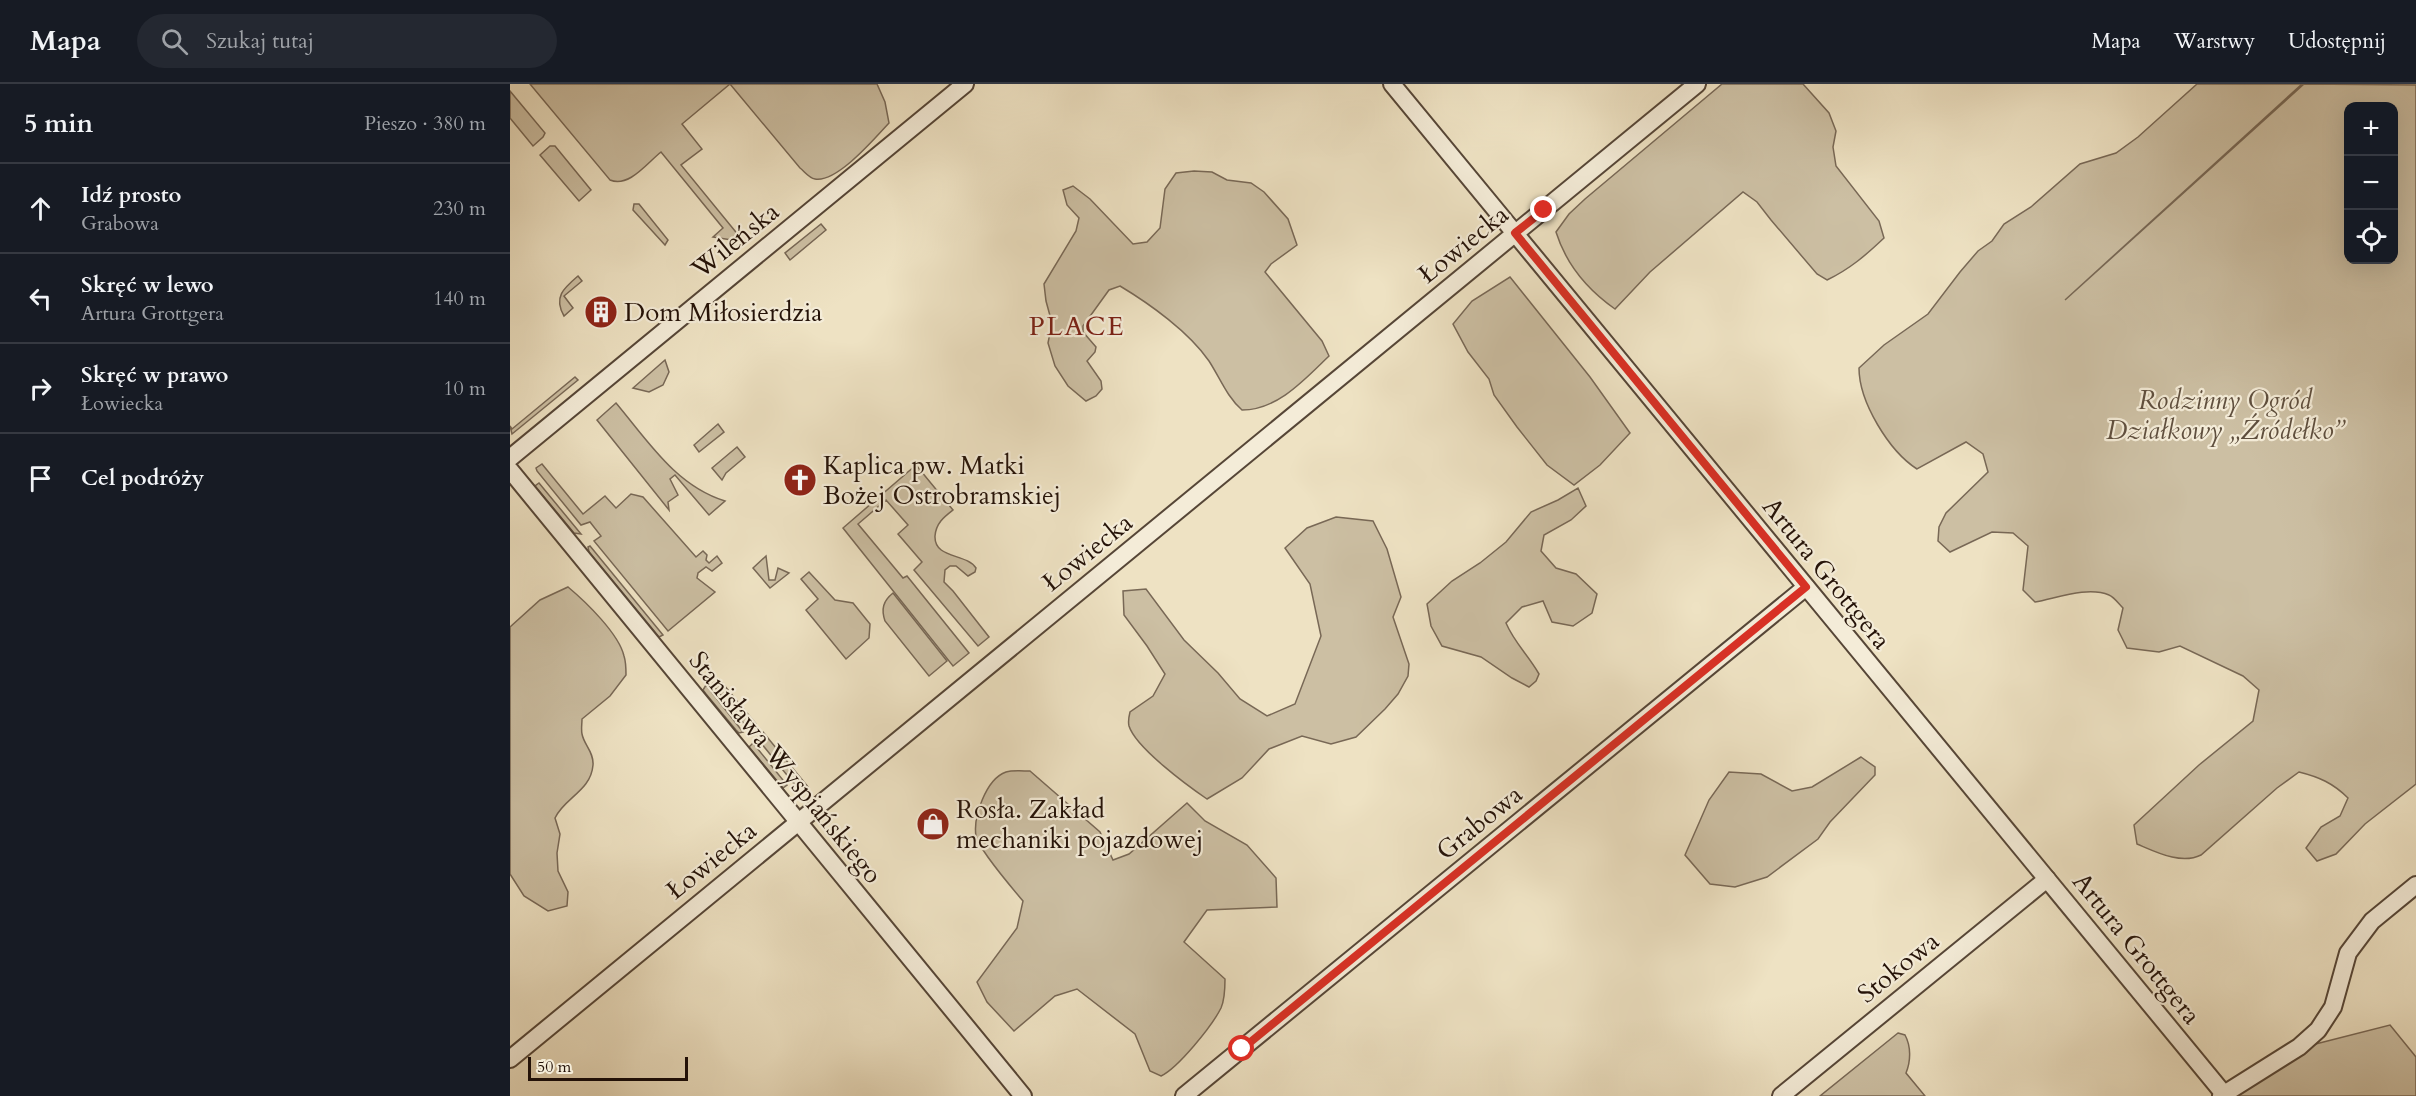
<!DOCTYPE html>
<html lang="pl">
<meta charset="utf-8">
<style>
body{margin:0;font-family:Cardo,serif;background:#242831;color:#f1f3f6}
.controls{position:absolute;right:18px;top:18px;display:grid;overflow:hidden;border-radius:12px;box-shadow:0 6px 24px #0002}
.controls button{width:54px;height:54px;display:grid;place-items:center;padding:0;border:0;border-bottom:2px solid #363941;background:#171b24;color:#f1f3f6;font:30px sans-serif}
.scale{position:absolute;left:18px;bottom:15px;width:160px;box-sizing:border-box;padding-left:6px;border:3px solid #241208;border-top:0;font-size:16px;line-height:21px;white-space:nowrap;color:#241208;-webkit-text-stroke:4px #f4ecd8;paint-order:stroke}
.stop{position:absolute;width:18px;height:18px;margin:-14px;border:4px solid #d93025;border-radius:50%;background:#fff}
.stop.end{background:#d93025;border-color:#fff;box-shadow:0 2px 6px #0008}
.list{margin:0;padding:0;list-style:none}
h2{display:flex;justify-content:space-between;align-items:center;height:78px;margin:0;padding:0 24px;font-size:26px}
h2 small{font-size:20px;font-weight:400;color:#9ea1a6}
.list li{display:grid;grid-template-columns:39px 1fr auto;gap:18px;align-items:center;box-sizing:border-box;height:90px;padding:0 24px;border-top:2px solid #363941}
.list b{display:block;font-size:22px;white-space:nowrap}
.list p{margin:0;font-size:20px;white-space:nowrap;color:#9ea1a6}
.list em{font-size:20px;font-style:normal;color:#9ea1a6}
.icon{flex:none;width:33px;height:33px;fill:none;stroke:currentColor;stroke-width:2;stroke-linecap:round;stroke-linejoin:round}
.map{position:relative;flex:none;width:1906px;height:1012px;overflow:hidden}
header{display:flex;align-items:center;gap:36px;box-sizing:border-box;height:84px;padding:0 30px;background:#171b24;border-bottom:2px solid #363941}
header strong{font-size:28px}
nav{display:flex;gap:33px;margin-inline-start:auto;font-size:21px}
.search{width:420px;height:54px;background:#242831;display:flex;align-items:center;gap:15px;box-sizing:border-box;padding:0 21px;border-radius:33px;color:#9ea1a6;font-size:22px}
main{display:flex}
aside{flex:1;background:#171b24}
.map>svg:first-child{display:block}
.green{fill:#ccbfa3;stroke:#786856;stroke-width:1.5;fill-rule:evenodd}
.lines{fill:none;stroke-linecap:round;stroke-linejoin:round}
.street-casing{stroke:#564637;stroke-width:20}
.street{stroke:#f4ecd8;stroke-width:16}
.route{stroke:#d93025;stroke-width:8}
.labels{text-anchor:middle;stroke-width:4.5;stroke-linejoin:round;paint-order:stroke}
.street-label{font-size:26px;fill:#241208;stroke:#f4ecd8}
.poi-label{font-size:26px;fill:#241208;stroke:#f4ecd8;text-anchor:start}
.park-label{font-size:26px;font-style:italic;fill:#5f4f3e;stroke:#f4ecd8}
.neighbourhood-label{font-size:27px;letter-spacing:1.5px;fill:#7a1f14;stroke:#f4ecd8}
</style>
<header>
<strong>Mapa</strong>
<div class="search"><svg class="icon" aria-label="search" viewBox="0 0 24 24"><circle cx="10" cy="10" r="6"/><path d="M15 15l6 6"/></svg>Szukaj tutaj</div>
<nav><a>Mapa</a><a>Warstwy</a><a>Udostępnij</a></nav>
</header>
<main>
<aside>
<h2>5 min<small>Pieszo · 380 m</small></h2>
<ul class="list">
<li><svg class="icon" aria-label="ahead" viewBox="0 0 24 24"><path d="M12 20V5M6 11l6-6 6 6"/></svg><div><b>Idź prosto</b><p>Grabowa</p></div><em>230 m</em></li>
<li><svg class="icon" aria-label="left" viewBox="0 0 24 24"><path d="M17 20v-9H6M10 6l-5 5 5 5"/></svg><div><b>Skręć w lewo</b><p>Artura Grottgera</p></div><em>140 m</em></li>
<li><svg class="icon" aria-label="right" viewBox="0 0 24 24"><path d="M7 20v-9h11M14 6l5 5-5 5"/></svg><div><b>Skręć w prawo</b><p>Łowiecka</p></div><em>10 m</em></li>
<li><svg class="icon" aria-label="arrive" viewBox="0 0 24 24"><path d="M6 21V4h12l-3 4 3 4H6"/></svg><div><b>Cel podróży</b></div></li>
</ul>
</aside>
<div class="map">
<svg width="1906" height="1012" viewBox="0 0 1906 1012">
<rect width="100%" height="100%" fill="#eee2c3"/>
<filter id="stains"><feTurbulence type="fractalNoise" baseFrequency=".00333" numOctaves="4"/><feColorMatrix values="0 0 0 0 .2 0 0 0 0 .09 0 0 0 0 .02 0 0 0 .5 -.17"/></filter>
<radialGradient id="worn" r=".72"><stop offset=".6" stop-color="#630" stop-opacity="0"/><stop offset="1" stop-color="#630" stop-opacity=".3"/></radialGradient>
<g class="green">
<path d="M 20,0 L 367,0 L 375,18 L 379,39 C 365,54 327,99 305,95 C 299,94 295,88 290,84 L 220,0 L 172,40 L 192,65 L 171,81 L 234,158 L 203,153 L 213,144 L 151,68 C 137,79 119,104 100,96 Z"/>
<path d="M 1212,0 L 1293,0 L 1319,29 L 1326,47 L 1323,63 L 1326,82 L 1369,137 L 1374,154 C 1356,171 1340,185 1317,196 L 1307,190 L 1261,136 L 1247,118 L 1233,108 L 1140,188 L 1105,225 C 1078,206 1056,180 1046,148 L 1059,130 L 1075,115 Z"/>
<path d="M 1687,0 L 1792,0 L 1555,216 L 1794,0 L 1906,1 L 1906,700 L 1855,740 L 1826,770 L 1807,777 L 1796,764 L 1811,743 L 1830,732 L 1838,714 C 1823,699 1809,693 1789,688 L 1767,704 L 1691,771 C 1671,781 1646,768 1627,760 L 1624,741 L 1689,681 L 1743,637 L 1749,606 L 1733,592 L 1670,562 L 1649,568 L 1617,564 L 1608,546 L 1613,524 C 1609,520 1604,513 1599,511 C 1578,502 1547,514 1525,518 L 1513,506 L 1518,462 L 1503,449 L 1482,448 L 1440,468 L 1428,457 L 1429,443 L 1436,429 L 1478,388 L 1473,370 L 1456,358 L 1407,385 C 1379,367 1349,318 1349,284 L 1374,261 L 1418,230 L 1450,188 L 1468,167 L 1482,157 L 1494,140 L 1521,123 L 1570,80 L 1606,69 L 1628,53 ZM 1884,22 L 1884,176 L 1838,176 L 1838,22 Z"/>
<polygon points="0,7 35,49 33,53 23,62 0,34"/>
<polygon points="40,62 45,62 81,106 69,117 30,71"/>
<path d="M 684,87 L 702,88 L 717,96 L 741,99 L 754,108 L 778,135 L 787,161 L 761,180 L 755,188 L 812,257 L 819,272 C 795,295 768,326 732,326 C 717,313 710,294 699,277 C 679,248 640,220 610,202 L 599,206 L 573,242 L 573,248 L 586,263 L 585,268 L 577,277 L 591,297 L 592,305 L 586,312 L 576,317 L 558,302 L 545,282 L 538,259 L 542,239 L 536,217 L 534,200 L 566,147 L 569,134 L 557,121 L 553,106 L 563,102 L 580,115 L 623,160 L 637,158 L 650,144 L 655,105 L 666,89 Z"/>
<polygon points="124,120 129,120 158,156 155,161 123,126"/>
<polygon points="311,140 316,146 280,176 275,169"/>
<path d="M 68,192 L 72,197 L 54,212 L 63,224 L 54,232 C 43,213 54,204 68,192 Z"/>
<polygon points="1000,193 1080,293 1120,349 1090,381 1064,401 1037,381 1007,343 984,311 979,295 958,268 943,240 962,217"/>
<polygon points="155,276 159,288 153,301 139,308 123,304"/>
<polygon points="65,293 68,296 2,350 0,342 2,345"/>
<path d="M 106,319 C 138,357 166,402 215,417 L 199,431 L 165,391 L 160,395 L 168,411 L 158,418 L 159,426 L 87,336 Z"/>
<polygon points="208,340 214,348 189,368 184,361"/>
<polygon points="227,363 235,373 216,389 212,396 202,384"/>
<polygon points="32,380 73,430 95,412 106,424 121,410 133,413 186,473 193,467 197,471 196,476 199,479 207,472 212,479 202,487 196,483 188,489 187,494 205,508 158,547 84,457 91,452 80,438 71,441 27,387 26,384"/>
<path d="M 406,381 L 443,426 C 434,433 426,439 425,452 C 424,475 456,469 466,484 L 465,488 L 458,492 L 446,482 L 440,482 L 435,486 L 434,498 L 443,507 L 479,553 L 468,562 L 404,486 L 412,478 L 388,450 L 398,441 L 376,416 L 348,440 L 393,494 L 397,492 L 459,569 L 443,582 L 333,444 Z"/>
<polygon points="29,399 71,450 64,449 25,402"/>
<path d="M 1068,404 L 1076,422 L 1061,436 L 1034,451 L 1031,467 L 1046,484 L 1066,490 L 1087,510 L 1082,529 L 1063,542 L 1042,538 L 1033,517 L 1012,523 L 996,539 C 1004,558 1018,571 1029,590 L 1026,597 L 1019,603 L 1002,594 L 971,573 L 932,562 L 921,542 L 917,520 L 942,497 L 970,479 L 996,458 L 1021,428 L 1048,416 Z"/>
<path d="M 826,433 L 863,437 L 877,465 L 891,513 L 883,533 L 899,580 L 898,592 L 888,610 L 875,625 L 846,653 L 821,660 L 792,652 L 759,665 L 732,694 L 697,715 C 678,702 626,664 619,642 C 618,638 619,632 620,628 L 643,612 L 655,590 L 637,562 L 614,531 L 613,507 L 636,505 L 674,556 L 708,589 L 730,615 L 757,632 L 785,620 L 811,552 L 800,500 L 775,464 L 797,444 Z"/>
<polygon points="80,462 153,551 149,553 79,468 78,463"/>
<polygon points="256,472 259,496 265,496 268,484 279,489 260,504 243,484"/>
<polygon points="299,488 325,516 343,519 360,540 359,554 336,575 296,526 308,515 291,495"/>
<path d="M 58,503 C 76,518 109,550 114,572 C 116,578 116,585 116,591 L 100,612 L 72,635 C 72,640 71,645 72,650 C 74,661 84,668 83,681 C 81,707 54,714 45,734 L 50,750 L 47,769 L 48,787 L 58,808 L 57,822 L 38,827 L 14,812 L 0,790 L 0,543 L 30,516 Z"/>
<path d="M 383,509 L 437,577 L 419,592 L 375,537 C 371,525 373,517 383,509 Z"/>
<polygon points="209,595 246,640 239,646 202,600"/>
<polygon points="196,601 233,648 229,649 226,646 196,610 193,606"/>
<polygon points="253,648 298,703 288,704 285,701 247,654"/>
<polygon points="243,659 277,701 273,704 239,663"/>
<polygon points="1351,673 1365,683 1365,691 1320,738 1308,755 1257,793 1225,803 1200,800 1175,771 1199,716 1219,688 1251,690 1282,707 1302,703"/>
<path d="M 520,687 L 590,748 L 603,776 L 619,770 L 677,719 L 695,737 L 737,761 L 766,794 L 767,823 L 697,826 L 674,858 L 715,895 C 715,905 715,915 711,924 C 702,942 668,984 651,992 L 640,987 L 625,950 L 567,905 L 545,912 L 504,947 L 477,918 L 467,898 L 507,844 L 513,817 C 503,805 469,766 466,752 C 463,733 476,695 496,688 C 503,686 513,687 520,687 Z"/>
<polygon points="1880,941 1906,973 1906,1012 1715,1012 1790,964"/>
<path d="M 1388,949 L 1395,951 C 1401,962 1401,977 1396,989 L 1415,1012 L 1310,1012 Z"/>
</g>
<g class="lines">
<defs>
<g id="street">
<polyline points="882,0 1714,1010"/>
<polyline points="0,374 455,0"/>
<polyline points="0,386 513,1012"/>
<polyline points="0,975 1187,0"/>
<polyline points="674,1012 1296,503"/>
<polyline points="1271,1012 1537,795"/>
<polyline points="1711,1012 1789,963 1808,946 1823,923 1838,869 1862,837 1906,801"/>
</g>
</defs>
<use href="#street" class="street-casing"/>
<use href="#street" class="street"/>
</g>
<g class="lines">
<polyline class="route" points="732,965 1296,503 1005,149 1034,126"/>
</g>
<defs>
<symbol id="building-disc" viewBox="-11 -11 22 22"><circle r="9.5" fill="#8f2418" stroke="#f4ecd8"/><path d="M-4-6H4V6H1V3H-1V6H-4ZM-2.5-4.3h1.7v1.8h-1.7ZM.8-4.3h1.7v1.8H.8ZM-2.5-1h1.7V.8h-1.7ZM.8-1h1.7V.8H.8Z" fill="#fff"/></symbol>
<symbol id="church-disc" viewBox="-11 -11 22 22"><circle r="9.5" fill="#8f2418" stroke="#f4ecd8"/><path d="M-1.2-6h2.4v3.5h3.3v2.4h-3.3V6h-2.4V-.1h-3.3v-2.4h3.3Z" fill="#fff"/></symbol>
<symbol id="shop-disc" viewBox="-11 -11 22 22"><circle r="9.5" fill="#8f2418" stroke="#f4ecd8"/><path d="M-5-2.5h2.3a2.7 3.5 0 0 1 5.4 0H5L5.5 6h-11ZM-1.5-2.5h3a1.5 2.3 0 0 0-3 0Z" fill="#fff"/></symbol>
</defs>
<g fill-rule="evenodd">
<use href="#building-disc" x="72" y="209" width="38" height="38"/>
<use href="#church-disc" x="271" y="377" width="38" height="38"/>
<use href="#shop-disc" x="404" y="721" width="38" height="38"/>
</g>
<g class="labels">
<g class="street-label">
<text transform="translate(225 156) rotate(-39)" y="9">Wileńska</text>
<text transform="translate(953 160) rotate(-39)" y="9">Łowiecka</text>
<text transform="translate(577 468) rotate(-39)" y="9">Łowiecka</text>
<text transform="translate(1317 489) rotate(51)" y="9">Artura Grottgera</text>
<text transform="translate(276 683) rotate(51)" y="9">Stanisława Wyspiańskiego</text>
<text transform="translate(969 738) rotate(-39)" y="9">Grabowa</text>
<text transform="translate(201 776) rotate(-39)" y="9">Łowiecka</text>
<text transform="translate(1627 864) rotate(51)" y="9">Artura Grottgera</text>
<text transform="translate(1388 883) rotate(-39)" y="9">Stokowa</text>
</g>
<g class="poi-label">
<text x="114" y="237">Dom Miłosierdzia</text>
<text x="313" y="390">Kaplica pw. Matki<tspan x="313" dy="30">Bożej Ostrobramskiej</tspan></text>
<text x="446" y="734">Rosła. Zakład<tspan x="446" dy="30">mechaniki pojazdowej</tspan></text>
</g>
<g class="park-label">
<text x="1715" y="325">Rodzinny Ogród<tspan x="1715" dy="30">Działkowy „Źródełko”</tspan></text>
</g>
<g class="neighbourhood-label">
<text x="567" y="251">PLACE</text>
</g>
</g>
<rect width="100%" height="100%" filter="url(#stains)"/>
<rect width="100%" height="100%" fill="url(#worn)"/>
</svg>
<div class="controls">
<button>+</button>
<button>−</button>
<button><svg class="icon" aria-label="locate" viewBox="0 0 24 24"><circle cx="12" cy="12" r="6"/><path d="M12 2v4M12 18v4M2 12h4M18 12h4"/></svg></button>
</div>
<div class="scale">50 m</div>
<div class="stop" style="left:732px;top:965px"></div>
<div class="stop end" style="left:1034px;top:126px"></div>
</div>
</main>
